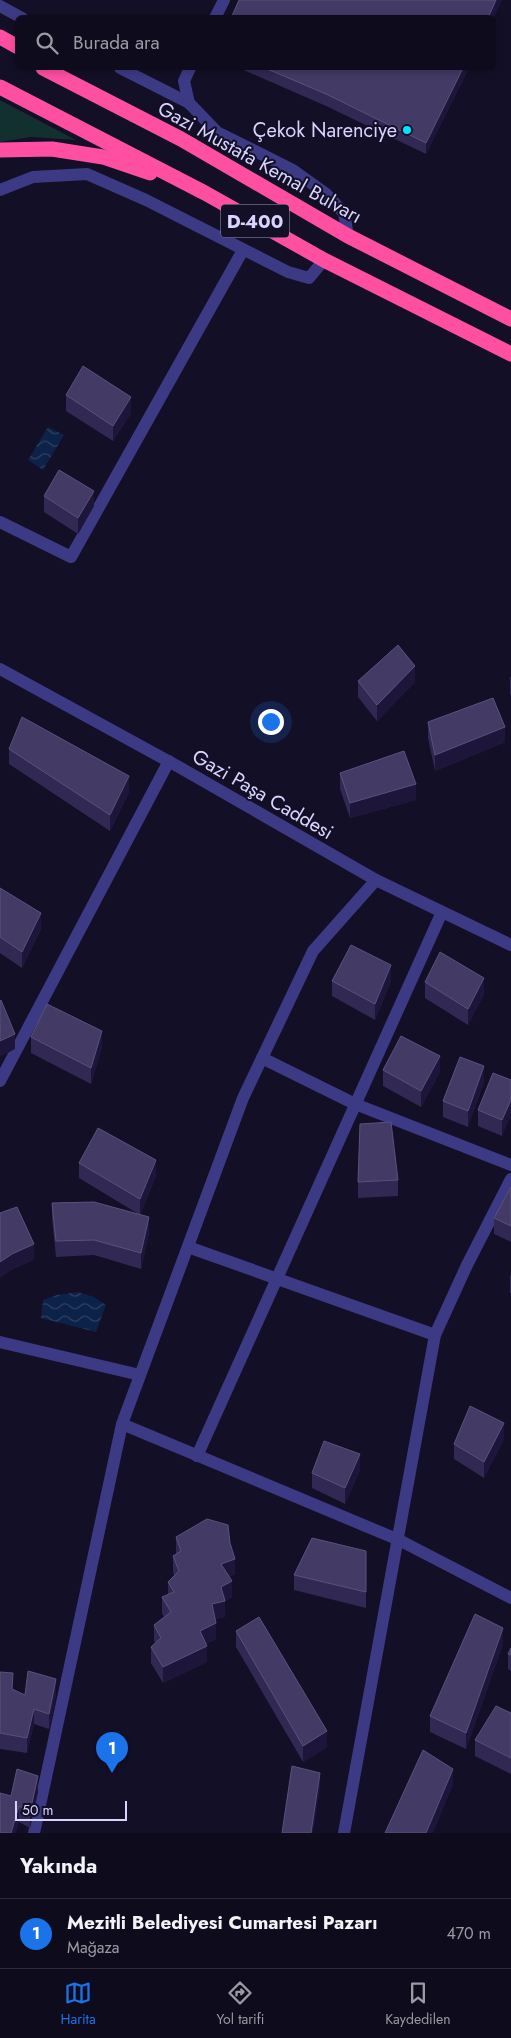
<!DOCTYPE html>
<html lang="tr">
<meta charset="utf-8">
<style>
body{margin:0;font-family:Jost,sans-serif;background:#1c1929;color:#f1f3f6}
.scale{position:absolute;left:15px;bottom:12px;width:112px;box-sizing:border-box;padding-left:5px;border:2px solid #d9d4ff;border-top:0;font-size:14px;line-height:18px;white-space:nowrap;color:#d9d4ff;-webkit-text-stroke:4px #130f26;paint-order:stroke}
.you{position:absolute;left:270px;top:721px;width:18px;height:18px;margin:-12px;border:4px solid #fff;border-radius:50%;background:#1a73e8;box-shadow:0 0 0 8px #1a73e833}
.badge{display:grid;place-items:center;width:32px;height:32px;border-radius:50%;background:#1a73e8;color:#fff;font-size:16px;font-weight:700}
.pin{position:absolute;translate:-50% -41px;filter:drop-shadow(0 1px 2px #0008)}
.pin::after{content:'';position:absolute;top:26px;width:18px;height:15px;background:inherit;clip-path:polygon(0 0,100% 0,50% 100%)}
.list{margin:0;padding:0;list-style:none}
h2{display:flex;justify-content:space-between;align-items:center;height:65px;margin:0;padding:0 20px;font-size:21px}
h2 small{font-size:16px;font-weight:400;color:#9b9ba3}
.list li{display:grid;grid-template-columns:32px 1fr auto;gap:15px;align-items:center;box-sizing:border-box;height:70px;padding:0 20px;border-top:1px solid #2e2b3b}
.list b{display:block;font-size:19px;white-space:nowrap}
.list p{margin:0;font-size:16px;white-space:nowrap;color:#9b9ba3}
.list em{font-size:16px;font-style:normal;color:#9b9ba3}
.icon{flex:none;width:28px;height:28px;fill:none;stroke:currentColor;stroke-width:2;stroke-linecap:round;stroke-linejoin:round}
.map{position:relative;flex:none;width:511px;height:1833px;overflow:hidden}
.search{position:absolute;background:#0e0b1c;box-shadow:0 2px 8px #0003;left:15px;right:15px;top:15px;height:55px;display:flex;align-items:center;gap:12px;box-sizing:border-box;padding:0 18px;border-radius:8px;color:#9b9ba3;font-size:19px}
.sheet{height:135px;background:#0e0b1c}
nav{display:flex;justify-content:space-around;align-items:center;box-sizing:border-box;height:70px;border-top:1px solid #2e2b3b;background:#0e0b1c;font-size:14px;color:#9b9ba3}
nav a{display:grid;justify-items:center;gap:2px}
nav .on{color:#1a73e8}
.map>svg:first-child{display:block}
.green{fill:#12302f}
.water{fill:url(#water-waves)}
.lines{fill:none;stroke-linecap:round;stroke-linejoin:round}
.minor{stroke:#3d3a85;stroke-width:12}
.highway{stroke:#ff4fa3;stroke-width:15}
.wall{fill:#312854}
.shaded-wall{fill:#1d163a}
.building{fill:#433a66;stroke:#5a527e}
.poi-dot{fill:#00e5ff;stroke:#130f26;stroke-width:2}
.labels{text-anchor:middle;stroke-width:4;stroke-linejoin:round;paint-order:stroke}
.shield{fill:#130f26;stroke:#9e99be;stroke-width:1}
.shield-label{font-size:19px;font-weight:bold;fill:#d9d4ff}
.poi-label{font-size:20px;fill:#d9d4ff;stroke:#130f26;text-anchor:end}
.street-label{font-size:20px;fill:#d9d4ff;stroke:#130f26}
</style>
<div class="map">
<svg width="511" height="1833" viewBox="0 0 511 1833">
<defs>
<pattern id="water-waves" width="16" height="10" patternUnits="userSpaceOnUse" patternTransform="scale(1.25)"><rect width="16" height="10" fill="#0c2248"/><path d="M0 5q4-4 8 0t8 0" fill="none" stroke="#2f4163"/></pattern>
</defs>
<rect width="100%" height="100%" fill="#130f26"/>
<polygon class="green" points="0,100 76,140 31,137 0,142"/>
<g class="water">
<polygon points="48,427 64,435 43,470 28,460"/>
<polygon points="78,1292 94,1297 106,1305 96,1332 41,1318 43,1300 57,1295"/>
</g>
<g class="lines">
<g class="minor">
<polyline points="0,6 22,18"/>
<polyline points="215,18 224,0"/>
<polyline points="120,68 189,103"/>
<polyline points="190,68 184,81 189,103 217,132 293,170 325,193 344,213 348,236"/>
<polyline points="0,190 33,177 87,174 146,200 288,272 309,278 324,260"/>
<polyline points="0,522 71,557 243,250"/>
<polyline points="0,669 179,767 376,880 511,945"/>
<polyline points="262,1058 355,1104 511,1165"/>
<polyline points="0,1081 169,761"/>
<polyline points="188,1247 435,1335"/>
<polyline points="0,1342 140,1375"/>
<polyline points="122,1424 399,1540 511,1598"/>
<polyline points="197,1456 442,912"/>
<polyline points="34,1833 122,1424 243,1098 313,951 376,880"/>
<polyline points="344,1833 435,1335 467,1265 511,1179"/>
</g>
<g class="highway">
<polyline points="0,37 18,47"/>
<polyline points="43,68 181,139 348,236 511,319"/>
<polyline points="0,87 205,193 324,260 511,354"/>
<polyline points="0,150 52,149 103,157 150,173"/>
</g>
</g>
<g class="wall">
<polygon points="239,68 469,68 426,154 326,106"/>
<polygon points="66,395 131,413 113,441 66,411"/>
<polygon points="44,496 94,506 78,534 44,512"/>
<polygon points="510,677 511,677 511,696 510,693"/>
<polygon points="358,681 415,682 377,721 358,697"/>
<polygon points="428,722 505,742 435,771 428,738"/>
<polygon points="9,749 129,792 110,831 9,764"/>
<polygon points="340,773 416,800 350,818 340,789"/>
<polygon points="0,888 41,929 22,968 0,953"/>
<polygon points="332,981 391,981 375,1020 332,996"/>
<polygon points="425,982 484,994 468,1025 425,998"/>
<polygon points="31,1037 102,1047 91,1084 31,1053"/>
<polygon points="383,1070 440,1072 421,1107 383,1086"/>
<polygon points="511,1080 502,1136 478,1126 478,1110"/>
<polygon points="484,1082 468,1127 443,1117 443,1101"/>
<polygon points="79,1163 156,1176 140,1215 149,1233 141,1269 94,1255 56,1257 52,1219 52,1203 140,1215 79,1178"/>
<polygon points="398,1180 398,1196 358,1198 358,1182"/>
<polygon points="511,1187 511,1242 494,1234 494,1218"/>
<polygon points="511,1274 511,1293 510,1293 510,1277"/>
<polygon points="504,1439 484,1478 454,1459 454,1444"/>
<polygon points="360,1470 345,1504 312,1488 312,1473"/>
<polygon points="176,1537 230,1543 235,1574 229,1577 232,1597 225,1601 225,1617 215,1619 216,1639 206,1644 207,1662 163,1683 151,1663 151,1647 155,1643 154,1641 154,1625 164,1617 162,1613 162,1597 168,1595 168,1582 174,1576 173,1572 173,1556 176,1554"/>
<polygon points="366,1551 366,1608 294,1590 294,1575"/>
<polygon points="236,1631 327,1747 303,1762 236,1647"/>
<polygon points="503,1644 466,1749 430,1732 430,1716"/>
<polygon points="511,1648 511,1671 508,1669 508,1654"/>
<polygon points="0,1672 13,1690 25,1695 56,1695 49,1729 34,1724 27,1753 0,1749"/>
<polygon points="511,1713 511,1774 475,1756 475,1740"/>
<polygon points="38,1792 30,1828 19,1822 11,1796"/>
</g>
<g class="shaded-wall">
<polygon points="496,0 502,0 494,18 488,18"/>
<polygon points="463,68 469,68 426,154 426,143"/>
<polygon points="131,397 131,413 113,441 113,426"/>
<polygon points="94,491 94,506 78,534 78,518"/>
<polygon points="415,666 415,682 377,721 377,705"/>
<polygon points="505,727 505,742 435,771 435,755"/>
<polygon points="129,776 129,792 110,831 110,815"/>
<polygon points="416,784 416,800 350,818 350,803"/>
<polygon points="41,913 41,929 22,968 22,952"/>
<polygon points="391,965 391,981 375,1020 375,1004"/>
<polygon points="484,978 484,994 468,1025 468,1009"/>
<polygon points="102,1031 102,1047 91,1084 91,1068"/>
<polygon points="15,1034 15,1049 0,1057 0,1041"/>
<polygon points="440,1056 440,1072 421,1107 421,1091"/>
<polygon points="484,1066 484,1082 468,1127 468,1111"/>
<polygon points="511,1100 511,1116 502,1136 502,1120"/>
<polygon points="156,1160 156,1176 140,1215 140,1199"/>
<polygon points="149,1217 149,1233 141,1269 141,1253"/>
<polygon points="34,1244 34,1260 12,1270 0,1278 0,1262 12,1254"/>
<polygon points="504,1423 504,1439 484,1478 484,1462"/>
<polygon points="360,1454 360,1470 345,1504 345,1488"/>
<polygon points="235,1559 235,1574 221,1580 221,1564"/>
<polygon points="232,1581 232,1597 225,1601 225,1617 212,1620 212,1604 221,1587"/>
<polygon points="216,1623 216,1639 200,1647 200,1631"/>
<polygon points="503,1628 503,1644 466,1749 466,1733"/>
<polygon points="207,1646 207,1662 163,1683 163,1667"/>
<polygon points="56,1679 56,1695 49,1729 49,1714"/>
<polygon points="34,1709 34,1724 27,1753 27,1738"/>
<polygon points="327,1731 327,1747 303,1762 303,1746"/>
<polygon points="453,1769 453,1785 433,1833 426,1833"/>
<polygon points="320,1773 320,1789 313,1833 311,1833"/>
<polygon points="38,1776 38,1792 30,1828 30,1812"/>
<polygon points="19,1806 19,1822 16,1833 11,1833"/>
</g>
<g class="building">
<polygon points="239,0 496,0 488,18 231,18"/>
<polygon points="265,68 463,68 426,143 326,94"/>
<polygon points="83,366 131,397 113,426 66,395"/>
<polygon points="59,470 94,491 78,518 44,496"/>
<polygon points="398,645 415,666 377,705 358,681"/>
<polygon points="493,698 505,727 435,755 428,722"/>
<polygon points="22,717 129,776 110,815 9,749"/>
<polygon points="404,751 416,784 350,803 340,773"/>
<polygon points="0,888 41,913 22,952 0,937"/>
<polygon points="351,945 391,965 375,1004 332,981"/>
<polygon points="440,952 484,978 468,1009 425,982"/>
<polygon points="1,1000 15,1034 0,1041 0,1001"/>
<polygon points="47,1004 102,1031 91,1068 31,1037"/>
<polygon points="401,1036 440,1056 421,1091 383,1070"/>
<polygon points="460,1057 484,1066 468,1111 443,1101"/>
<polygon points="493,1073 511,1080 511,1100 502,1120 478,1110"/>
<polygon points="391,1122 398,1180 358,1182 360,1124"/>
<polygon points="98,1128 156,1160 140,1199 79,1163"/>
<polygon points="511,1187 511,1226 494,1218"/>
<polygon points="94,1202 149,1217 141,1253 94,1240 56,1241 52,1203"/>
<polygon points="17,1207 34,1244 12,1254 0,1262 0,1213"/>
<polygon points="470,1406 504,1423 484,1462 454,1444"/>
<polygon points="324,1441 360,1454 345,1488 312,1473"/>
<polygon points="207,1519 228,1525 230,1543 235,1559 221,1564 232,1581 221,1587 225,1601 212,1604 216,1623 200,1631 207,1646 163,1667 151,1647 161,1638 154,1625 171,1612 162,1597 174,1592 168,1582 179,1571 173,1556 181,1551 176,1537"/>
<polygon points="312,1538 366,1551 366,1592 294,1575"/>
<polygon points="475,1614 503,1628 466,1733 430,1716"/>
<polygon points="259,1617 327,1731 303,1746 236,1631"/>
<polygon points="511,1648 511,1655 508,1654"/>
<polygon points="28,1671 56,1679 49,1714 34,1709 27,1738 0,1733 0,1672 13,1673 12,1689 25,1695"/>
<polygon points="496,1706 511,1713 511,1758 475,1740"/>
<polygon points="423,1750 453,1769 426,1833 385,1833"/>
<polygon points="292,1766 320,1773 311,1833 282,1833"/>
<polygon points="17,1769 38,1776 30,1812 19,1806 11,1833 0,1833 0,1793 11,1796"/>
</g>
<circle class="poi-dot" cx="407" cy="130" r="5"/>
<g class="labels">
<rect class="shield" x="221" y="204.5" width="68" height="33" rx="4"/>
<g class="shield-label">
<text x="255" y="228">D-400</text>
</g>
<g class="poi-label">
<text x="397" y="137">Çekok Narenciye</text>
</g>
<g class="street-label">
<text transform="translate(260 162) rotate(29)" y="7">Gazi Mustafa Kemal Bulvarı</text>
<text transform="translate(263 794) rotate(30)" y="7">Gazi Paşa Caddesi</text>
</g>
</g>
</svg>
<div class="scale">50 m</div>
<div class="you"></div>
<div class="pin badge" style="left:112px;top:1773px">1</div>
<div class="search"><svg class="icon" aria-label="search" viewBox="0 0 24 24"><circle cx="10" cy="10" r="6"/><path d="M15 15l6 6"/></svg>Burada ara</div>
</div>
<section class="sheet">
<h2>Yakında<small></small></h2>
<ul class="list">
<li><span class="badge">1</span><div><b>Mezitli Belediyesi Cumartesi Pazarı</b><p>Mağaza</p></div><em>470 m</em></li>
</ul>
</section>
<nav>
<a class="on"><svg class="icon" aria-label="map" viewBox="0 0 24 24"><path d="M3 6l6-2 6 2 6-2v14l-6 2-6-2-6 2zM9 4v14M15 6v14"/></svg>Harita</a>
<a><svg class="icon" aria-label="directions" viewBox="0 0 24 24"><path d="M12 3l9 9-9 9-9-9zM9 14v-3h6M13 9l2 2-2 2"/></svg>Yol tarifi</a>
<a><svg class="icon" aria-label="saved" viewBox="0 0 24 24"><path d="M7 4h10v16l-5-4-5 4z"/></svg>Kaydedilen</a>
</nav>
